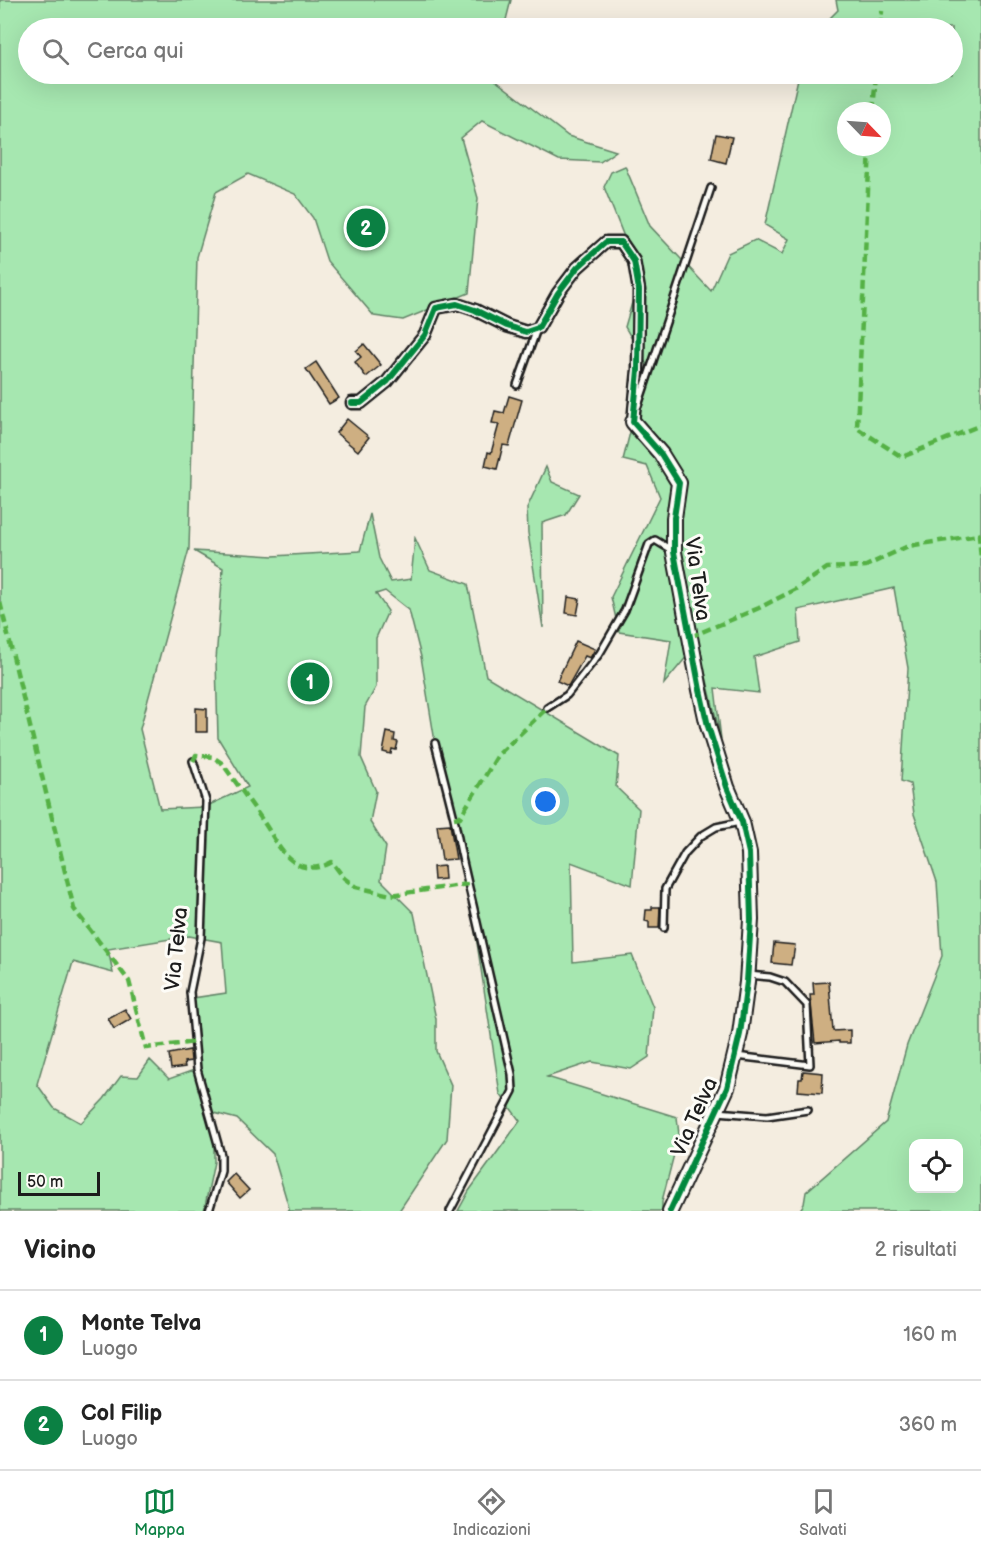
<!DOCTYPE html>
<html lang="it">
<style>
body{margin:0;font-family:"Balsamiq Sans",sans-serif;background:#f6f6f6;color:#222}
.controls{position:absolute;right:18px;bottom:18px;display:grid;overflow:hidden;border-radius:12px;box-shadow:0 6px 24px #0002}
.controls button{width:54px;height:54px;display:grid;place-items:center;padding:0;border:0;border-bottom:2px solid #e0e0e0;background:#fff;color:#222;font:30px sans-serif}
.compass{position:absolute;left:837px;top:102px;width:54px;height:54px;border-radius:50%;background:#fff;box-shadow:0 6px 24px #0002;rotate:115deg}
.scale{position:absolute;left:18px;bottom:15px;width:82px;box-sizing:border-box;padding-left:6px;border:3px solid #1c1c1c;border-top:0;font-size:16px;line-height:21px;white-space:nowrap;color:#1c1c1c;-webkit-text-stroke:4px #fdfcf7;paint-order:stroke}
.you{position:absolute;left:546px;top:802px;width:21px;height:21px;margin:-15px;border:4px solid #fff;border-radius:50%;background:#1a73e8;box-shadow:0 0 0 9px #1a73e833}
.badge{display:grid;place-items:center;width:39px;height:39px;border-radius:50%;background:#0b8043;color:#fff;font-size:20px;font-weight:700}
.pin{position:absolute;translate:-50% -50%;border:3px solid #fff;box-shadow:0 2px 6px #0006}
.list{margin:0;padding:0;list-style:none}
h2{display:flex;justify-content:space-between;align-items:center;height:78px;margin:0;padding:0 24px;font-size:26px}
h2 small{font-size:20px;font-weight:400;color:#767676}
.list li{display:grid;grid-template-columns:39px 1fr auto;gap:18px;align-items:center;box-sizing:border-box;height:90px;padding:0 24px;border-top:2px solid #e0e0e0}
.list b{display:block;font-size:22px;white-space:nowrap}
.list p{margin:0;font-size:20px;white-space:nowrap;color:#767676}
.list em{font-size:20px;font-style:normal;color:#767676}
.icon{flex:none;width:33px;height:33px;fill:none;stroke:currentColor;stroke-width:2;stroke-linecap:round;stroke-linejoin:round}
.map{position:relative;flex:none;width:981px;height:1211px;overflow:hidden}
.search{position:absolute;background:#fff;box-shadow:0 6px 24px #0002;left:18px;right:18px;top:18px;height:66px;display:flex;align-items:center;gap:15px;box-sizing:border-box;padding:0 21px;border-radius:33px;color:#767676;font-size:22px}
.sheet{height:258px;background:#fff}
nav{display:flex;justify-content:space-around;align-items:center;box-sizing:border-box;height:84px;border-top:2px solid #e0e0e0;background:#fff;font-size:16px;color:#767676}
nav a{display:grid;justify-items:center;gap:3px}
nav .on{color:#0b8043}
.map>svg:first-child{display:block}
.green{fill:#a6e7b0;stroke:#618266;stroke-width:1.5;fill-rule:evenodd}
.building{fill:#ceaf82;stroke:#1c1c1c;stroke-width:1.5}
.lines{fill:none;stroke-linecap:round;stroke-linejoin:round}
.service-casing{stroke:#1c1c1c;stroke-width:10}
.minor-casing{stroke:#1c1c1c;stroke-width:15}
.tertiary-casing{stroke:#1c1c1c;stroke-width:18}
.service{stroke:#fdfcf7;stroke-width:5}
.minor{stroke:#fdfcf7;stroke-width:10}
.tertiary{stroke:#fdfcf7;stroke-width:14}
.quiet{stroke:#55b145;stroke-width:4.5;stroke-dasharray:9 4.5;stroke-linecap:butt}
.cycleway-casing{stroke:#fdfcf7;stroke-width:10}
.cycleway{stroke:#00873e;stroke-width:6}
.labels{text-anchor:middle;stroke-width:6;stroke-linejoin:round;paint-order:stroke}
.street-label{font-size:21px;fill:#1c1c1c;stroke:#fdfcf7}
</style>
<div class="map">
<svg width="981" height="1211" viewBox="0 0 981 1211">
<rect width="100%" height="100%" fill="#f4ede0"/>
<filter id="ink" filterUnits="userSpaceOnUse"><feTurbulence type="fractalNoise" baseFrequency=".0167" numOctaves="2"/><feDisplacementMap in="SourceGraphic" scale="12" xChannelSelector="R" yChannelSelector="G"/><feConvolveMatrix kernelMatrix="1 2 1 2 8 2 1 2 1" color-interpolation-filters="sRGB"/></filter>
<g filter="url(#ink)">
<g class="green">
<path d="M 0,0 L 511,0 L 504,28 L 28,28 L 28,74 L 492,74 L 491,77 L 568,136 L 616,151 L 600,162 L 559,160 L 482,121 L 461,138 L 478,198 L 469,293 L 403,320 L 374,316 L 327,261 L 313,218 L 295,194 L 248,174 L 216,192 L 197,257 L 189,549 L 140,729 L 160,809 L 205,807 L 248,787 L 218,738 L 216,660 L 223,568 L 194,551 L 273,556 L 360,551 L 370,514 L 379,558 L 391,582 L 411,579 L 415,538 L 430,570 L 468,584 L 486,676 L 619,756 L 616,787 L 639,809 L 632,885 L 571,862 L 573,962 L 632,955 L 653,1007 L 649,1057 L 631,1069 L 592,1062 L 547,1077 L 677,1117 L 679,1135 L 662,1201 L 662,1211 L 458,1211 L 469,1191 L 520,1121 L 500,1094 L 468,884 L 440,772 L 421,657 L 409,610 L 385,591 L 376,594 L 388,611 L 376,638 L 376,687 L 365,707 L 361,757 L 376,791 L 370,822 L 386,847 L 381,880 L 414,913 L 436,1019 L 436,1051 L 451,1085 L 447,1139 L 399,1211 L 287,1211 L 289,1208 L 273,1154 L 237,1119 L 214,1113 L 214,1162 L 204,1211 L 0,1211 ZM 189,936 L 222,942 L 226,993 L 193,998 L 197,1069 L 169,1079 L 150,1060 L 138,1077 L 121,1076 L 104,1099 L 81,1123 L 54,1108 L 37,1084 L 73,962 L 113,973 L 108,949 Z"/>
<path d="M 836,0 L 981,0 L 981,1211 L 799,1211 L 804,1204 L 806,1192 L 886,1122 L 907,1045 L 942,956 L 937,882 L 914,814 L 910,784 L 901,781 L 908,668 L 894,588 L 798,610 L 800,642 L 754,657 L 759,693 L 715,688 L 721,739 L 698,643 L 664,684 L 671,640 L 619,632 L 611,597 L 660,497 L 647,466 L 623,460 L 647,365 L 625,327 L 633,299 L 643,284 L 604,187 L 611,172 L 625,166 L 650,226 L 711,291 L 728,253 L 755,240 L 782,254 L 789,239 L 765,225 L 799,74 L 952,74 L 952,28 L 820,28 L 838,10 ZM 846,111 L 882,111 L 882,147 L 846,147 ZM 914,1144 L 958,1144 L 958,1188 L 914,1188 Z"/>
<polygon points="546,467 552,482 579,494 566,515 542,523 543,628 528,533 527,508"/>
</g>
<g class="building">
<polygon points="716,134 732,137 726,163 711,159"/>
<polygon points="364,344 381,365 366,377 355,362 361,357 356,351"/>
<polygon points="316,362 339,398 329,404 306,369"/>
<polygon points="509,396 522,400 509,446 503,445 497,469 485,466 488,452 491,453 499,424 492,423 495,411 504,413"/>
<polygon points="347,419 369,437 358,451 336,433"/>
<polygon points="568,597 580,599 577,615 566,613"/>
<polygon points="576,641 595,649 590,658 585,656 568,686 557,681"/>
<polygon points="196,708 207,709 207,732 196,732"/>
<polygon points="387,732 395,734 394,741 398,742 396,750 392,749 391,754 383,752"/>
<polygon points="450,824 456,859 442,860 437,825"/>
<polygon points="444,866 445,879 434,880 433,867"/>
<polygon points="652,907 660,907 659,928 649,928 649,922 645,921 646,910 652,910"/>
<polygon points="774,943 795,945 793,958 792,958 791,965 772,963"/>
<polygon points="829,982 833,1031 850,1030 850,1043 839,1043 839,1041 815,1043 810,995 814,995 813,983"/>
<polygon points="125,1009 131,1019 114,1029 108,1018"/>
<polygon points="190,1050 191,1061 184,1062 185,1067 171,1069 169,1054"/>
<polygon points="803,1071 823,1073 822,1093 798,1091 799,1079 802,1079"/>
<polygon points="234,1174 249,1190 240,1198 226,1182"/>
</g>
<g class="lines">
<defs>
<g id="service">
<polyline points="517,385 537,329"/>
<polyline points="638,406 711,188"/>
<polyline points="547,708 567,695 600,653 625,610 649,544 655,540 673,551"/>
<polyline points="435,743 454,818 461,853 512,1074 513,1091 450,1211"/>
<polyline points="193,761 206,801 201,938 190,992 197,1069 221,1155 221,1171 209,1211"/>
<polyline points="664,928 665,889 685,853 701,836 716,827 740,822"/>
<polyline points="736,1056 810,1065 807,1005 785,982 770,977 748,975"/>
<polyline points="717,1112 767,1116 808,1110"/>
</g>
<polyline id="minor" points="352,403 361,403 387,382 425,335 436,308 457,304 475,310 507,326 526,332 538,328 558,293 577,268 606,242 621,242 634,261 639,290 638,370 633,422"/>
<polyline id="tertiary" points="633,422 661,454 679,483 674,518 674,552 700,690 708,726 727,787 742,822 749,853 751,920 747,982 740,1034 727,1088 670,1211"/>
</defs>
<use href="#service" class="service-casing"/>
<use href="#minor" class="minor-casing"/>
<use href="#tertiary" class="tertiary-casing"/>
<use href="#service" class="service"/>
<use href="#minor" class="minor"/>
<use href="#tertiary" class="tertiary"/>
<g class="quiet">
<polyline points="880,28 882,11"/>
<polyline points="873,111 876,74"/>
<polyline points="870,147 857,428 902,457 981,425"/>
<polyline points="981,534 979,535 981,559"/>
<polyline points="0,602 74,909 129,981 146,1048 195,1042"/>
<polyline points="690,637 759,608 796,589 827,568 866,566 908,546 979,535"/>
<path d="M 193,761 L 196,755 L 213,757 L 222,763 C 236,783 251,803 265,824 C 275,839 281,855 297,864 C 307,870 322,868 332,862 L 344,878 L 356,887 L 391,895 L 468,884"/>
<polyline points="454,818 460,817 498,755 547,708"/>
</g>
<defs>
<polyline id="cycleway" points="352,403 361,403 387,382 425,335 436,308 457,304 475,310 507,326 526,332 538,328 558,293 577,268 606,242 621,242 634,261 639,290 638,370 633,422 661,454 679,483 674,518 674,552 700,690 708,726 727,787 742,822 749,853 751,920 747,982 740,1034 727,1088 670,1211"/>
</defs>
<use href="#cycleway" class="cycleway-casing"/>
<use href="#cycleway" class="cycleway"/>
</g>
</g>
<g class="labels">
<g class="street-label">
<text transform="translate(698 579) rotate(82)" y="7">Via Telva</text>
<text transform="translate(176 949) rotate(-84)" y="7">Via Telva</text>
<text transform="translate(694 1117) rotate(-66)" y="7">Via Telva</text>
</g>
</g>
</svg>
<div class="controls">
<button><svg class="icon" aria-label="locate" viewBox="0 0 24 24"><circle cx="12" cy="12" r="6"/><path d="M12 2v4M12 18v4M2 12h4M18 12h4"/></svg></button>
</div>
<svg class="compass" viewBox="-18 -18 36 36"><path d="M0-13l5 13h-10z" fill="#e53935"/><path d="M0 13l5-13h-10z" fill="#767676"/></svg>
<div class="scale">50 m</div>
<div class="you"></div>
<div class="pin badge" style="left:310px;top:682px">1</div>
<div class="pin badge" style="left:366px;top:228px">2</div>
<div class="search"><svg class="icon" aria-label="search" viewBox="0 0 24 24"><circle cx="10" cy="10" r="6"/><path d="M15 15l6 6"/></svg>Cerca qui</div>
</div>
<section class="sheet">
<h2>Vicino<small>2 risultati</small></h2>
<ul class="list">
<li><span class="badge">1</span><div><b>Monte Telva</b><p>Luogo</p></div><em>160 m</em></li>
<li><span class="badge">2</span><div><b>Col Filip</b><p>Luogo</p></div><em>360 m</em></li>
</ul>
</section>
<nav>
<a class="on"><svg class="icon" aria-label="map" viewBox="0 0 24 24"><path d="M3 6l6-2 6 2 6-2v14l-6 2-6-2-6 2zM9 4v14M15 6v14"/></svg>Mappa</a>
<a><svg class="icon" aria-label="directions" viewBox="0 0 24 24"><path d="M12 3l9 9-9 9-9-9zM9 14v-3h6M13 9l2 2-2 2"/></svg>Indicazioni</a>
<a><svg class="icon" aria-label="saved" viewBox="0 0 24 24"><path d="M7 4h10v16l-5-4-5 4z"/></svg>Salvati</a>
</nav>
